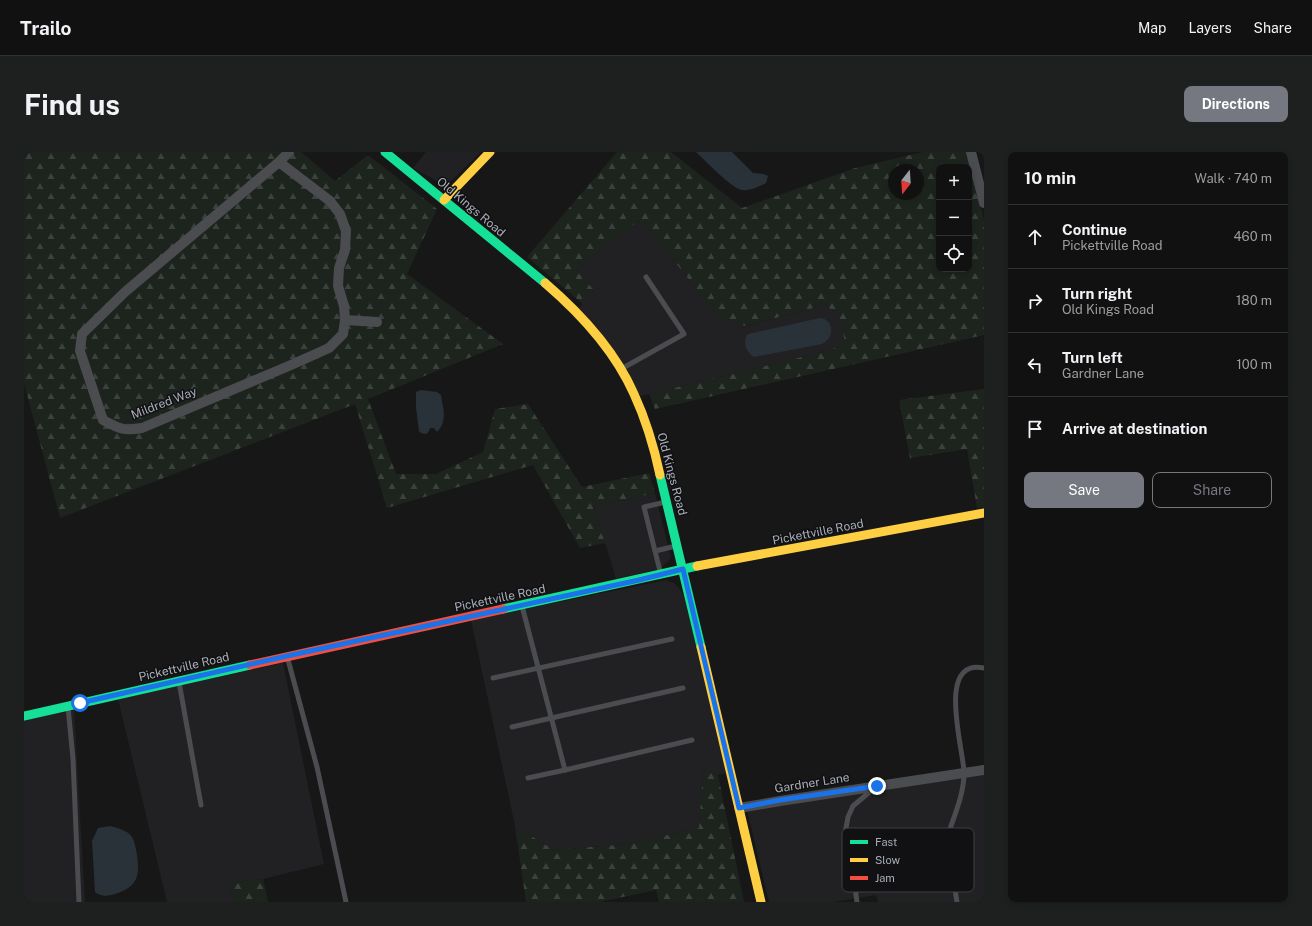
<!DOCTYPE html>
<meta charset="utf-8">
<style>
body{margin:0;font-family:"Public Sans",sans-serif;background:#1e1f1f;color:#f1f3f6}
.controls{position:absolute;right:12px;top:12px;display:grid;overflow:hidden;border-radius:8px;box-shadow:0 2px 6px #0003}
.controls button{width:36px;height:36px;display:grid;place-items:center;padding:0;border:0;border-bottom:1px solid #303131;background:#111;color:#f1f3f6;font:20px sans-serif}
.compass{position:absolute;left:864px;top:12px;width:36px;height:36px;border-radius:50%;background:#111;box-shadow:0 2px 6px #0003;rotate:197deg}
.stop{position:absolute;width:12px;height:12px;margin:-9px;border:3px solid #1a73e8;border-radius:50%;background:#fff}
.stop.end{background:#1a73e8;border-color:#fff;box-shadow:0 1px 4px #0008}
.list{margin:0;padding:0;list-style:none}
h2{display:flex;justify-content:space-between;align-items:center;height:52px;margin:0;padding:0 16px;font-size:17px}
h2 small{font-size:13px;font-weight:400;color:#9c9d9f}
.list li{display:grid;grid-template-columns:26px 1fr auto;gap:12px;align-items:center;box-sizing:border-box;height:64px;padding:0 16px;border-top:1px solid #303131}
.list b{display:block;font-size:15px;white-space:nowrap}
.list p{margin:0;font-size:13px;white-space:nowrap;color:#9c9d9f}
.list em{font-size:13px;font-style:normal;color:#9c9d9f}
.actions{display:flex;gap:8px;padding:12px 16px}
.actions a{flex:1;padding:9px 0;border:1px solid #757880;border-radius:8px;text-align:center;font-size:14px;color:#757880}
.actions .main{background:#757880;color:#fff}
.icon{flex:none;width:22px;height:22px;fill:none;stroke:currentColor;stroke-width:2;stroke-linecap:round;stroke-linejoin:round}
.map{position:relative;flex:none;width:960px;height:750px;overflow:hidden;border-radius:8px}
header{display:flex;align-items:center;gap:24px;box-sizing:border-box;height:56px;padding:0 20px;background:#111;border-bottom:1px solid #303131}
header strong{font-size:19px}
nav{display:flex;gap:22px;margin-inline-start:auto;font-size:14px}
.intro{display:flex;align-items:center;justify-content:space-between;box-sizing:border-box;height:96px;padding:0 24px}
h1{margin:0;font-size:28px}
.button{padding:10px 18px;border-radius:8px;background:#757880;color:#fff;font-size:14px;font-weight:700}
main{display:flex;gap:24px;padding:0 24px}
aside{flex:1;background:#111;border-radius:8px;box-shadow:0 2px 6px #0003}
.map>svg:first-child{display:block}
.built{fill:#212123}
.forest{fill:url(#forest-firs);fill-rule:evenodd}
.water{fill:#2a3239}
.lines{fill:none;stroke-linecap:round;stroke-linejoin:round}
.lane{stroke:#4b4c50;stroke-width:5}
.street{stroke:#4b4c50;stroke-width:10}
.fast{stroke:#16e098;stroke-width:9}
.slow{stroke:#ffcf43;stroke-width:9}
.jam{stroke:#f24e42;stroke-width:9}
.route{stroke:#1a73e8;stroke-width:5}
.labels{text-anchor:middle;stroke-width:3;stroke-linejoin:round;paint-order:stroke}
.street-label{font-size:12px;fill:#a8adb8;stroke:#111113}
.key{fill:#111113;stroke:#3e4045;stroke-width:1}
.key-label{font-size:11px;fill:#a8adb8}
</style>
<header>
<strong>Trailo</strong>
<nav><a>Map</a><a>Layers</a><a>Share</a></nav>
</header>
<div class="intro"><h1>Find us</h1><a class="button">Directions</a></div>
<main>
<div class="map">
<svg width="960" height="750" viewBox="0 0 960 750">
<defs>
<pattern id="forest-firs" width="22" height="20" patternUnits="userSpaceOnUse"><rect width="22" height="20" fill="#1d241e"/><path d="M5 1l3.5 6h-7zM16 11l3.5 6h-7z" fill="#3b413d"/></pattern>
</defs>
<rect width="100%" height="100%" fill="#171717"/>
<g class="built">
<polygon points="402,0 455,0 456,1 426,30 415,30 389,16"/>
<polygon points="617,67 693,163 722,174 801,153 815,163 822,191 807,198 617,244 555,156 569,137 552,118"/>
<polygon points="631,341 647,406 636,417 592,427 570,355"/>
<polygon points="642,428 650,431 655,436 660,444 702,621 694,623 679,618 675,676 603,692 530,698 491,674 447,468"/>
<polygon points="259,511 300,712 239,727 205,731 210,750 143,750 94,547"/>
<polygon points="50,557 61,750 0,750 0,569"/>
<polygon points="960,623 960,750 854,750 852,743 811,750 745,750 723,658"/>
</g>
<g class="forest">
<polygon points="0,0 277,0 311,29 344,3 413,57 383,122 479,192 344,247 372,322 412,322 459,300 471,257 504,252 558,335 625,321 631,341 570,355 581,391 556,396 509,313 363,356 331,252 36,366 0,231"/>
<path d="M 593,0 L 647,0 L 718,56 L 831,16 L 899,0 L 944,0 L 960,69 L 960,183 L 631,257 L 625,242 L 807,198 L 821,190 L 815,163 L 801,153 L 721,174 L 693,163 L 617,67 L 552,118 L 569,137 L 559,152 L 503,105 ZM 915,15 L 945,15 L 945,117 L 915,117 ZM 870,18 L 894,18 L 894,42 L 870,42 Z"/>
<polygon points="960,237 960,355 953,356 943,297 886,306 875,248"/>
<polygon points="679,618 694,623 720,750 635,750 632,738 575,750 502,750 491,674 530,698 603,692 675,676"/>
<polygon points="239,727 244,750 210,750 205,731"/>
</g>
<g class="water">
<path d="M 672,0 L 708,0 L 729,21 L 740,22 L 744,24 L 742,31 C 736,34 727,39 718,38 C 707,36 682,9 672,0 Z"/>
<path d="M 796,166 C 810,167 811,186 798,192 L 730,205 C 722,200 718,189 724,182 Z"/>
<path d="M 397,238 L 413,240 L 417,243 C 419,257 424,269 413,280 L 410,276 L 406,276 C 404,282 403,283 397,281 L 395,279 L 392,256 L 392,240 Z"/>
<path d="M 86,674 C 93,676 103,678 108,685 C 111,690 112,698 113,703 C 116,725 113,735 91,742 C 84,744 77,745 71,740 L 68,689 L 74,676 Z"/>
</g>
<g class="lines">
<g class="lane">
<polyline points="597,217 660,182 622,125"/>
<polyline points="631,399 652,394"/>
<polyline points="637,423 620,355 642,350"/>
<polyline points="498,454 541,618 668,588"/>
<polyline points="263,504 293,615 322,750"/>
<polyline points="469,526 648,487"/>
<polyline points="155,530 177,653"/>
<polyline points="44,555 49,607 55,750"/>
<polyline points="488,575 659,536"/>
<polyline points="504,626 541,618"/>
<polyline points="833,750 828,714 823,699 821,682 824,665 829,654 849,637"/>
<path d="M 933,750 C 932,741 930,732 927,723 C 924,712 920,703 921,691 C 921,685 926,679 927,674 C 933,657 940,639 940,621 C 940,598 911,506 960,516"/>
</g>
<g class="street">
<polyline points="947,0 960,51"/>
<path d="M 255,10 L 306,49 L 316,62 L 322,79 L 321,98 L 315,116 L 314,134 L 320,154 L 321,168 L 319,182 L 305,196 L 267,213 L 118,276 C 99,279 96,277 79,268 L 56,199 L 58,182 L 101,140 L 255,10 L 265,0"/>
<polyline points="321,168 353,170"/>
<polyline points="715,656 756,649 960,618"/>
</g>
<g class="fast">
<polyline points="361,0 521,131"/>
<polyline points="636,323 677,495"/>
<polyline points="479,457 673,414"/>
<polyline points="0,564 226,513"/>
</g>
<g class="slow">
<polyline points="420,48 466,0"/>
<path d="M 521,131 C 556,161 591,199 610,242 C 622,268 630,295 636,323"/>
<polyline points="673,414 960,361"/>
<polyline points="677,495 737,750"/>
</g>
<polyline class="jam" points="226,513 479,457"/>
</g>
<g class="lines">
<polyline class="route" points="56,551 263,504 615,428 659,417 715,656 756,648 853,634"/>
</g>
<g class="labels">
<g class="street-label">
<text transform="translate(447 55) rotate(40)" y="4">Old Kings Road</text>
<text transform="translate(140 251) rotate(-21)" y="4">Mildred Way</text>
<text transform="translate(648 322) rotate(75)" y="4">Old Kings Road</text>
<text transform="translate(794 380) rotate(-11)" y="4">Pickettville Road</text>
<text transform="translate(476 446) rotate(-12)" y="4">Pickettville Road</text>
<text transform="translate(160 515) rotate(-13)" y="4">Pickettville Road</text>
<text transform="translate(788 631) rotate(-9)" y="4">Gardner Lane</text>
</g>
</g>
<rect x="818" y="676" width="132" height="64" rx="6" class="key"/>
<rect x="826" y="688" width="18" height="4" fill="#16e098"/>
<rect x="826" y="706" width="18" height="4" fill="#ffcf43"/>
<rect x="826" y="724" width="18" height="4" fill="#f24e42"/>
<g class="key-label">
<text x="851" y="694">Fast</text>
<text x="851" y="712">Slow</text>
<text x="851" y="730">Jam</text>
</g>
</svg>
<div class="controls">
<button>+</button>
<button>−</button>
<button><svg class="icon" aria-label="locate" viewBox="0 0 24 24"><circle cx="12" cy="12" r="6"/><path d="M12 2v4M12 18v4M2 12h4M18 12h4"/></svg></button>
</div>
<svg class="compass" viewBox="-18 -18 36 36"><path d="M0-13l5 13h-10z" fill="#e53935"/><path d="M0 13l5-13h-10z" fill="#9c9d9f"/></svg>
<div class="stop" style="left:56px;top:551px"></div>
<div class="stop end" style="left:853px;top:634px"></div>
</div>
<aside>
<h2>10 min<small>Walk · 740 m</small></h2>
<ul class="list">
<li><svg class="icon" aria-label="ahead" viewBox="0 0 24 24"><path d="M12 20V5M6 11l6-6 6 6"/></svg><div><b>Continue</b><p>Pickettville Road</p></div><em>460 m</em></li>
<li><svg class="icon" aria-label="right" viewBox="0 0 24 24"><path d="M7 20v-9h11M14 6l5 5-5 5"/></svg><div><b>Turn right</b><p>Old Kings Road</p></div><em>180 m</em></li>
<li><svg class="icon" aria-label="left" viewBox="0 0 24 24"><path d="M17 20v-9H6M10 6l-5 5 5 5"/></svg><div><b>Turn left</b><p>Gardner Lane</p></div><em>100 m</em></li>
<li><svg class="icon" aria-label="arrive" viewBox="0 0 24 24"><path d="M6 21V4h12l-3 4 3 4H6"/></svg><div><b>Arrive at destination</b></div></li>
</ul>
<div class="actions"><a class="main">Save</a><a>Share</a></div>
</aside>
</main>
